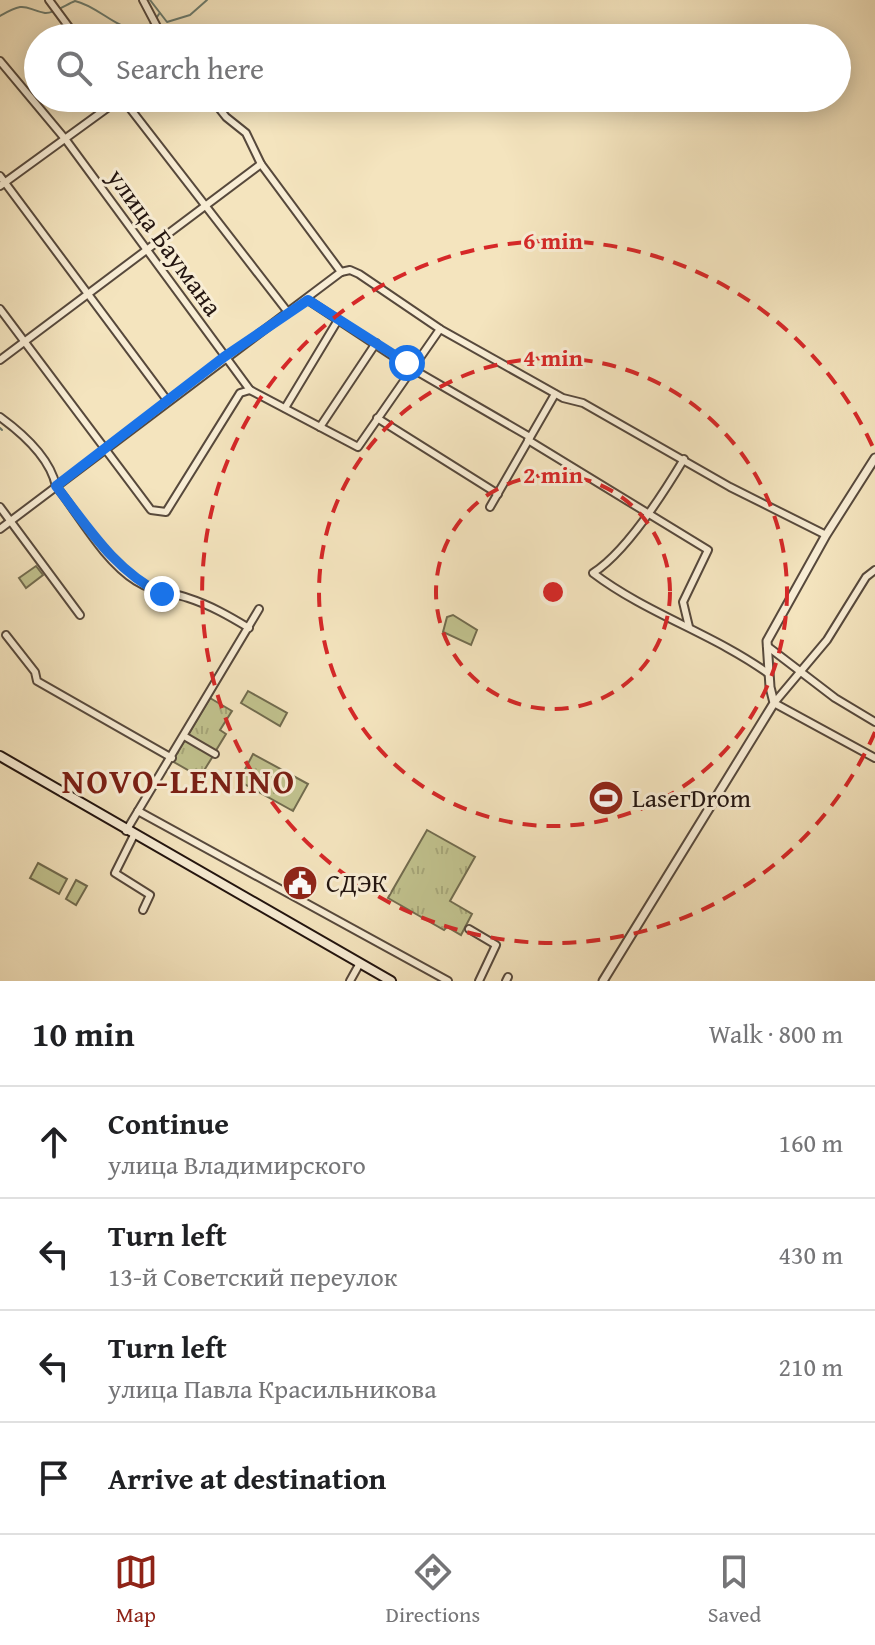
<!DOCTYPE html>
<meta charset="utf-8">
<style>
body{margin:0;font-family:"Gentium Book Plus",serif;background:#f6f6f6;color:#202124}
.stop{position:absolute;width:24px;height:24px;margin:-18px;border:6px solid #1a73e8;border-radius:50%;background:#fff}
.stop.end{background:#1a73e8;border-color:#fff;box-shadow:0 2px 8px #0008}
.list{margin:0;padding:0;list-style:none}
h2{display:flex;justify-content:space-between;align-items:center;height:104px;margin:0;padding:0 32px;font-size:34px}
h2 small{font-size:26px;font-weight:400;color:#757577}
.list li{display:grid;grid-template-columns:52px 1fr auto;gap:24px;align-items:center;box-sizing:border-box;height:112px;padding:0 32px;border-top:2px solid #e0e0e0}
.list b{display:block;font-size:30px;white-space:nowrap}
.list p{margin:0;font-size:26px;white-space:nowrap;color:#757577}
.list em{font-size:26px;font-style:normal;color:#757577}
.icon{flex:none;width:44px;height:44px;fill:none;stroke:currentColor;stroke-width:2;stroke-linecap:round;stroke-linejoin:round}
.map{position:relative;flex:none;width:875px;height:981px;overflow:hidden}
.search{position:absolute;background:#fff;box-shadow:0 4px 20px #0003;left:24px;right:24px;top:24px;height:88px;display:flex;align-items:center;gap:20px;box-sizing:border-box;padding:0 28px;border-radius:44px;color:#757577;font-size:30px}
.sheet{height:552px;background:#fff}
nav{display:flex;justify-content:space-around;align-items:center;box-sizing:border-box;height:112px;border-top:2px solid #e0e0e0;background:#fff;font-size:22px;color:#757577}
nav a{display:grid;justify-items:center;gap:4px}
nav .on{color:#8f2418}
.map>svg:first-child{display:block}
.grass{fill:#c1c28e;stroke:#726c4f;stroke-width:2}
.park{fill:url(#park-tufts);stroke:#726c4f;stroke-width:2}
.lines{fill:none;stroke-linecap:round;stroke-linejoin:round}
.stream{stroke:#6c7b6d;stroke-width:2}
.minor-casing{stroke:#57493c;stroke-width:10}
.tertiary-casing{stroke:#57493c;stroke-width:11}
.secondary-casing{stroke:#231510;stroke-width:12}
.minor{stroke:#f8edd5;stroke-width:6}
.tertiary{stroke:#f8edd5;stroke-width:7}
.secondary{stroke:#f8edd5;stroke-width:8}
.route{stroke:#1a73e8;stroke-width:10}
.ring{fill:none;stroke:#d62828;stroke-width:4;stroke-dasharray:14 10}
.labels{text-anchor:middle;stroke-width:6;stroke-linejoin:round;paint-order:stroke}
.street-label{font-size:26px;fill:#231510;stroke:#f8edd5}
.poi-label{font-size:26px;fill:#231510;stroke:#f8edd5;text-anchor:start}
.district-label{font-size:34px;font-weight:bold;letter-spacing:2px;fill:#7a1f14;stroke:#f8edd5}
.centre{fill:#d62828;stroke:#f8edd5;stroke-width:4}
.ring-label{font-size:24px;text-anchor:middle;font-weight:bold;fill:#d62828;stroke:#f8edd5;stroke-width:6;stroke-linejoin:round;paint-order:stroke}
</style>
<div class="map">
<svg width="875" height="981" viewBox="0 0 875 981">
<defs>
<pattern id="park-tufts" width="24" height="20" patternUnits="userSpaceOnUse" patternTransform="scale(2)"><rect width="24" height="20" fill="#c1c28e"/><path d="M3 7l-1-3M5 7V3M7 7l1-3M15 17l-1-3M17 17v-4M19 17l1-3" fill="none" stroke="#a6a679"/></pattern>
</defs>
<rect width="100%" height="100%" fill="#f4e4be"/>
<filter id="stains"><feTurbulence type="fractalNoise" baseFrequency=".0025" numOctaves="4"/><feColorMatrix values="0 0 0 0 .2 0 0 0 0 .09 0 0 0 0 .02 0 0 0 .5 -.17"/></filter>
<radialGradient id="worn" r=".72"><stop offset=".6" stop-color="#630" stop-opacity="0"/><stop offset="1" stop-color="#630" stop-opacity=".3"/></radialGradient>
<g class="grass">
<polygon points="453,615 477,630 471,645 443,632 447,617"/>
<polygon points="248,691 287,713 280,726 241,703"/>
<polygon points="38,863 67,879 59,894 30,878"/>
<polygon points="76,880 87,886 76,905 66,899"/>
</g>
<g class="park">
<polygon points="36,566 43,575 26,588 19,578"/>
<polygon points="210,698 232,711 220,730 226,734 215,752 188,735"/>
<polygon points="185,740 213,756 200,777 172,761"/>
<polygon points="253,754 308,784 293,811 239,781"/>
<polygon points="427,830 475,857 450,901 472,914 461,935 447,927 444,930 388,898"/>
</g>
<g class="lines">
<g class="stream">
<polyline points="150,0 167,22 190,15 207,0"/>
<path d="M 0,16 C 27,0 24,9 45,13 C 53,14 67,4 75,1 C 105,7 135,53 159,14"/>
<polyline points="0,428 2,430"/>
</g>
<defs>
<g id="minor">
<polyline points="49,0 77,38"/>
<polyline points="143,0 163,38"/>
<polyline points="0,61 66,140 250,390 358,447 440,329"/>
<polyline points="122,98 287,311"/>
<polyline points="211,98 226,117 246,133 261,164 341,272"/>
<polyline points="0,176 167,400"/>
<polyline points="0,186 121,98"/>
<polyline points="341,272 350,270 359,274 440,329 563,398 583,403 730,487 826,535"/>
<polyline points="308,300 411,368 530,437"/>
<polyline points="0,309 151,510 166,512 240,393 250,390"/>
<polyline points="0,360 261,164"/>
<polyline points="285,408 338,320"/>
<path d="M 0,417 C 22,433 50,458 56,486 C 80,516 103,560 136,581 C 153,592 170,592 188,598 C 210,605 229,616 249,628"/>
<polyline points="377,418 498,494"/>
<polyline points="320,427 376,343"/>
<polyline points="528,440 708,550 683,602 689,627"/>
<path d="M 684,459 C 663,494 626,552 593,573 C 647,614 714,634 769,674"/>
<polyline points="0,507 80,615"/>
<polyline points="490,507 555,394"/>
<polyline points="0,529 341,272"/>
<polyline points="875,570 866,577 827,640 774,703 875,758"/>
<polyline points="6,635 35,672 37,681 172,758"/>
<polyline points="767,646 835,698 875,722"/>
<polyline points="184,736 215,754"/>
<polyline points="138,811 448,981"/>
<polyline points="126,831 259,609"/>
<polyline points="134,835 115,873 150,895 143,910"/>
<polyline points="469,929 496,945 479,981"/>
<polyline points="350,981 360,963"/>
<polyline points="506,981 508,977"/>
</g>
<polyline id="tertiary" points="603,981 774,703 770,687 767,641 826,535 875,458"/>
<polyline id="secondary" points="0,756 391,981"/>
</defs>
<use href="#minor" class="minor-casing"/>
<use href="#tertiary" class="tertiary-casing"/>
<use href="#secondary" class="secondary-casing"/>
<use href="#minor" class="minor"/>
<use href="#tertiary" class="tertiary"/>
<use href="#secondary" class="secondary"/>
</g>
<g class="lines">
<path class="route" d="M 162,594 C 114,570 88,527 56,486 L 224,357 L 308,300 L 407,363"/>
</g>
<g class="ring">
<circle cx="553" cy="592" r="117"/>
<circle cx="553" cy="592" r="234"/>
<path d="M875 732A351 351 0 1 1 875 452"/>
</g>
<defs>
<symbol id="stadium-disc" viewBox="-11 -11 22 22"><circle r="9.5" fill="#8f2418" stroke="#f8edd5"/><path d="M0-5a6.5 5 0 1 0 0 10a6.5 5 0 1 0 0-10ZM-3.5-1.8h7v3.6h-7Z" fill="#fff"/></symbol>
<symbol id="civic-disc" viewBox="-11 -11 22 22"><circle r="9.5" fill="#8f2418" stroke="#f8edd5"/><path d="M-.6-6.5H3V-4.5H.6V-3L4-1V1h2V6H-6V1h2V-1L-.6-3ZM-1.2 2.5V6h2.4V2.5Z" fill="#fff"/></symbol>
</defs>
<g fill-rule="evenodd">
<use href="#stadium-disc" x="586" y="778" width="40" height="40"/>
<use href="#civic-disc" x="280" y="863" width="40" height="40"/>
</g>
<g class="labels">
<g class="street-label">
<text transform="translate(165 242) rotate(54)" y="9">улица Баумана</text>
</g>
<g class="poi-label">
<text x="632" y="807">LaseгDrom</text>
<text x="326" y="892">СДЭК</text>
</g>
<g class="district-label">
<text x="179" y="793">NOVO-LENINO</text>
</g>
</g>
<circle cx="553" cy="592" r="12" class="centre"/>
<g class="ring-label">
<text x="553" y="249">6 min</text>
<text x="553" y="366">4 min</text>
<text x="553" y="483">2 min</text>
</g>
<rect width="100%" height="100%" filter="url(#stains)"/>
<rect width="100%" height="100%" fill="url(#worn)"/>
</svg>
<div class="stop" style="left:407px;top:363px"></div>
<div class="stop end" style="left:162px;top:594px"></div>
<div class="search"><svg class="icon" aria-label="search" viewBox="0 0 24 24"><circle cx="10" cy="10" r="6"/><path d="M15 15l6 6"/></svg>Search here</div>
</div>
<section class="sheet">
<h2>10 min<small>Walk · 800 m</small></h2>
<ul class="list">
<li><svg class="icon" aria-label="ahead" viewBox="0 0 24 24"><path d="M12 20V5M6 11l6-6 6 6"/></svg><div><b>Continue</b><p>улица Владимирского</p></div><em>160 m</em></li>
<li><svg class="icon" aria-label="left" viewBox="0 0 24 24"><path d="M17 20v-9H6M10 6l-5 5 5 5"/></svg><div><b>Turn left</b><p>13-й Советский переулок</p></div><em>430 m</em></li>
<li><svg class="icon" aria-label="left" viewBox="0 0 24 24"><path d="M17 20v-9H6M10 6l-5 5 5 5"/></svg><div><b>Turn left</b><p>улица Павла Красильникова</p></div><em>210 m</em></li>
<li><svg class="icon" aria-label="arrive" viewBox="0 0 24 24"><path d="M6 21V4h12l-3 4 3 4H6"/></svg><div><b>Arrive at destination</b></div></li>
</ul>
</section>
<nav>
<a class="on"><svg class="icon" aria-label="map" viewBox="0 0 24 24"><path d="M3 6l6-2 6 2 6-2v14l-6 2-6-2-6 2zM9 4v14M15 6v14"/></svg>Map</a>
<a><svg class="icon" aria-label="directions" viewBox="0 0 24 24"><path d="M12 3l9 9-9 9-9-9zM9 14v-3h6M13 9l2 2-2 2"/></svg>Directions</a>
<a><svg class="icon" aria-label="saved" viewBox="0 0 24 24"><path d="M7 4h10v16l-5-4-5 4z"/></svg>Saved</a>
</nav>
